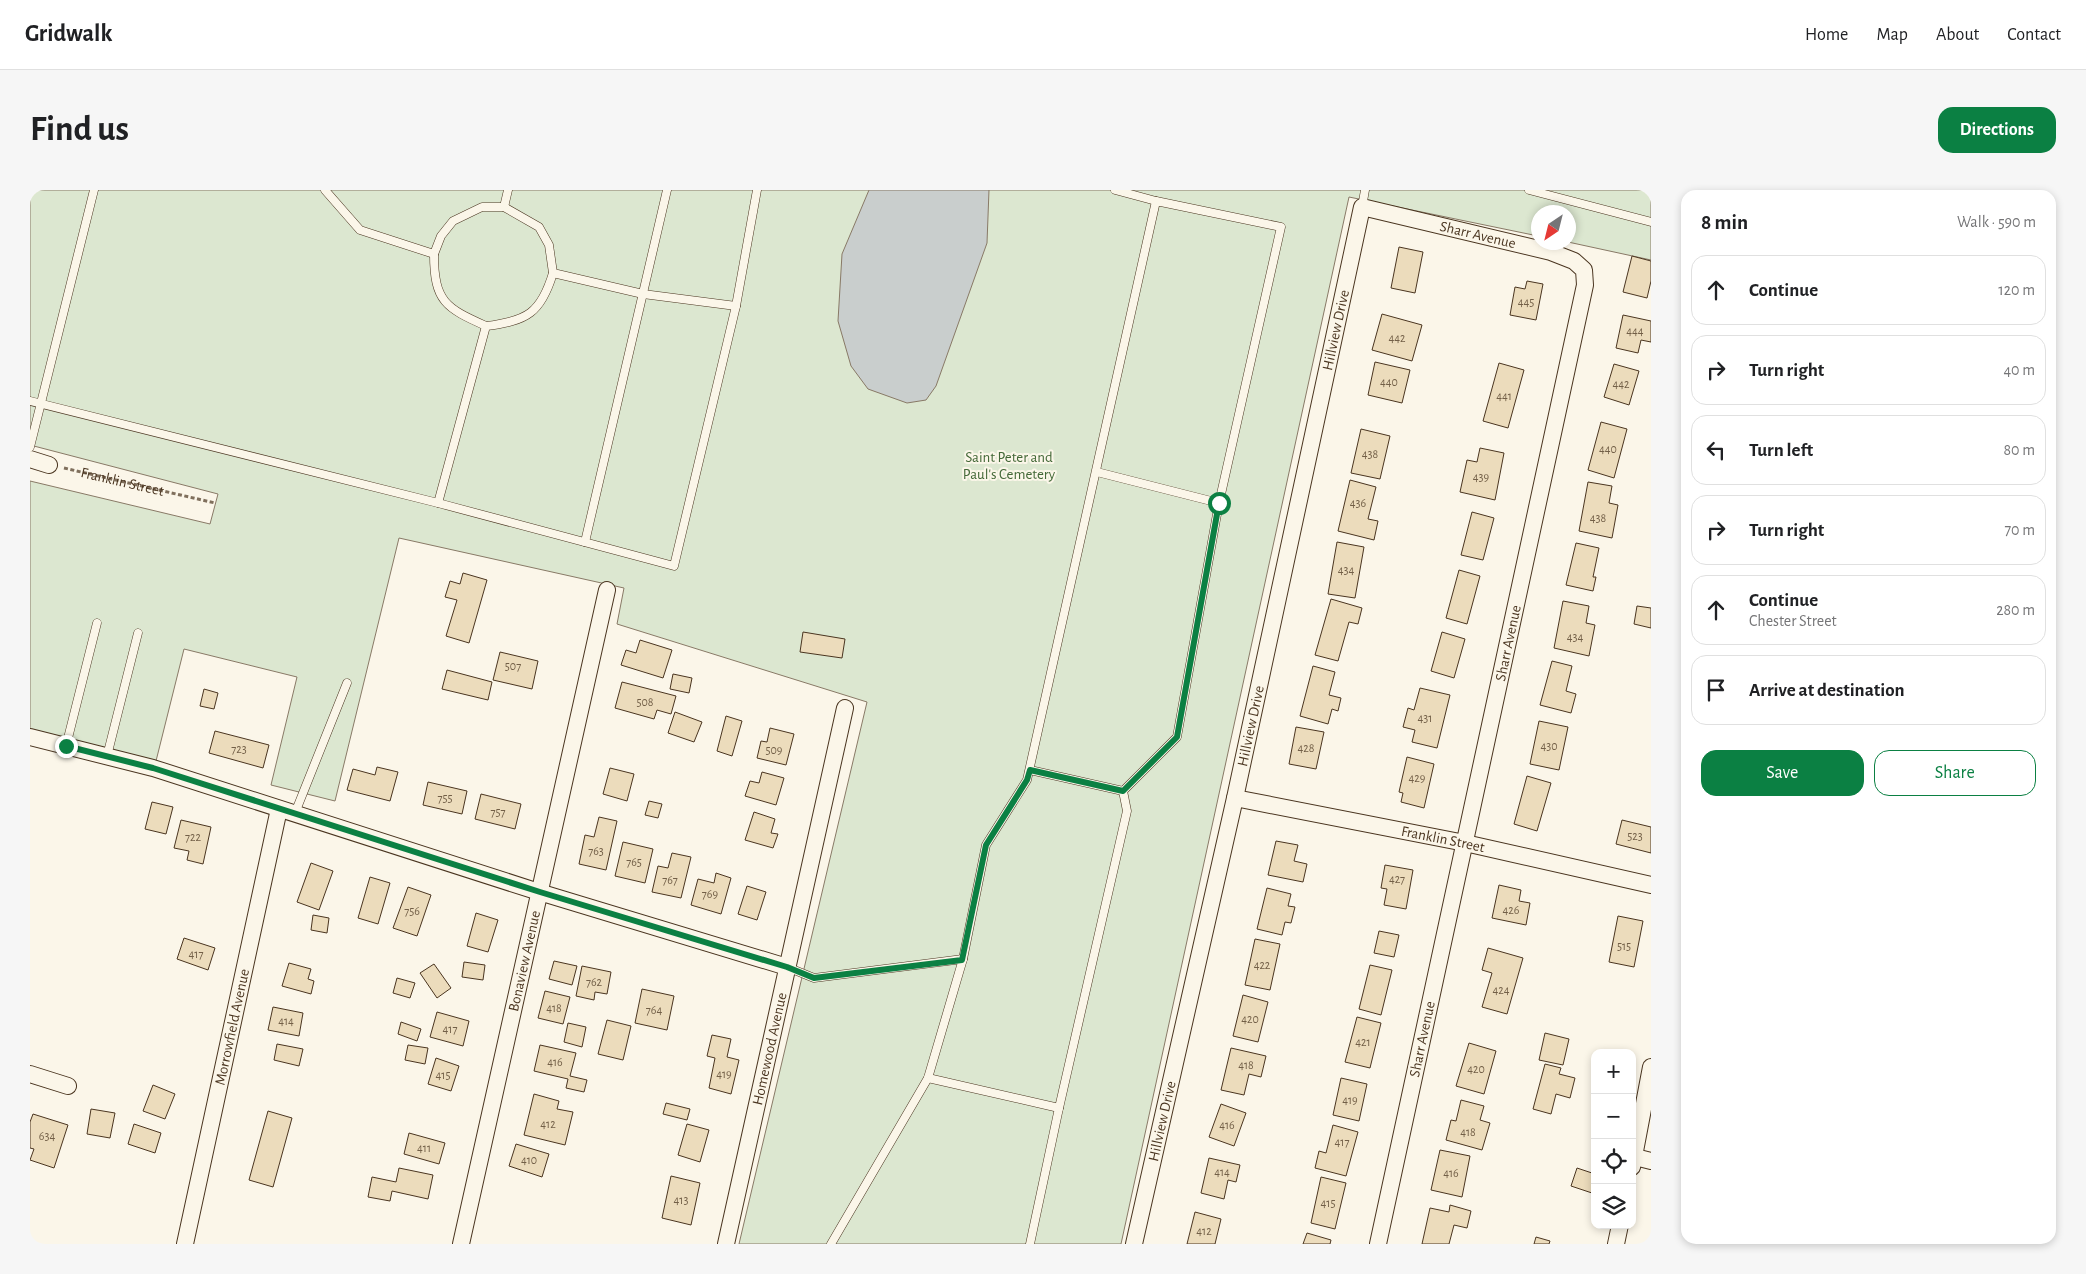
<!DOCTYPE html>
<meta charset="utf-8">
<style>
body{margin:0;font-family:"Alegreya Sans",sans-serif;background:#f6f6f6;color:#202124}
.controls{position:absolute;right:15px;bottom:15px;display:grid;overflow:hidden;border-radius:10px;box-shadow:0 2px 8px #0003}
.controls button{width:45px;height:45px;display:grid;place-items:center;padding:0;border:0;border-bottom:1px solid #e0e0e0;background:#fff;color:#202124;font:25px sans-serif}
.compass{position:absolute;left:1501px;top:15px;width:45px;height:45px;border-radius:50%;background:#fff;box-shadow:0 2px 8px #0003;rotate:215deg}
.stop{position:absolute;width:15px;height:15px;margin:-11px;border:4px solid #0b8043;border-radius:50%;background:#fff}
.stop.end{background:#0b8043;border-color:#fff;box-shadow:0 1px 5px #0008}
.list{margin:0;padding:0;list-style:none}
h2{display:flex;justify-content:space-between;align-items:center;height:65px;margin:0;padding:0 20px;font-size:21px}
h2 small{font-size:16px;font-weight:400;color:#757577}
.list li{display:grid;grid-template-columns:32px 1fr auto;gap:15px;align-items:center;box-sizing:border-box;height:70px;margin:0 10px 10px;padding:0 10px;border:1px solid #e0e0e0;border-radius:15px}
.list b{display:block;font-size:19px;white-space:nowrap}
.list p{margin:0;font-size:16px;white-space:nowrap;color:#757577}
.list em{font-size:16px;font-style:normal;color:#757577}
.actions{display:flex;gap:10px;padding:15px 20px}
.actions a{flex:1;padding:11px 0;border:1px solid #0b8043;border-radius:15px;text-align:center;font-size:18px;color:#0b8043}
.actions .main{background:#0b8043;color:#fff}
.icon{flex:none;width:28px;height:28px;fill:none;stroke:currentColor;stroke-width:2;stroke-linecap:round;stroke-linejoin:round}
.map{position:relative;flex:none;width:1621px;height:1054px;overflow:hidden;border-radius:15px}
header{display:flex;align-items:center;gap:30px;box-sizing:border-box;height:70px;padding:0 25px;background:#fff;border-bottom:1px solid #e0e0e0}
header strong{font-size:24px}
nav{display:flex;gap:28px;margin-inline-start:auto;font-size:18px}
.intro{display:flex;align-items:center;justify-content:space-between;box-sizing:border-box;height:120px;padding:0 30px}
h1{margin:0;font-size:35px}
.button{padding:12px 22px;border-radius:15px;background:#0b8043;color:#fff;font-size:18px;font-weight:700}
main{display:flex;gap:30px;padding:0 30px}
aside{flex:1;background:#fff;border-radius:15px;box-shadow:0 2px 8px #0003}
.map>svg:first-child{display:block}
.green{fill:#dce7d0;stroke:#887966}
.water{fill:#c9cecd;stroke:#887966}
.building{fill:#ecdcbc;stroke:#4a3520}
.lines{fill:none;stroke-linecap:round;stroke-linejoin:round}
.lane-casing{stroke:#4a3520;stroke-width:9}
.street-casing{stroke:#4a3520;stroke-width:18}
.path{stroke:#7f6f5c;stroke-width:3;stroke-dasharray:4 2.5;stroke-linecap:butt}
.lane{stroke:#fbf6e9;stroke-width:8}
.street{stroke:#fbf6e9;stroke-width:16}
.route{stroke:#0b8043;stroke-width:6}
.labels{text-anchor:middle;stroke-width:4;stroke-linejoin:round;paint-order:stroke}
.number-label{font-size:12px;fill:#725f47}
.street-label{font-size:15px;fill:#4a3520;stroke:#fbf6e9}
.park-label{font-size:15px;fill:#436837;stroke:#fbf6e9}
</style>
<header>
<strong>Gridwalk</strong>
<nav><a>Home</a><a>Map</a><a>About</a><a>Contact</a></nav>
</header>
<div class="intro"><h1>Find us</h1><a class="button">Directions</a></div>
<main>
<div class="map">
<svg width="1621" height="1054" viewBox="0 0 1621 1054">
<rect width="100%" height="100%" fill="#fbf6e9"/>
<polygon class="green" points="0,0 1621,0 1621,70 1538,52 1538,22 1508,22 1508,46 1319,7 1091,1054 709,1054 837,512 587,434 594,398 369,348 305,611 241,595 267,487 154,459 126,571 0,540 0,291 180,334 188,304 0,255"/>
<polygon class="water" points="839,0 959,0 957,53 906,196 896,210 877,213 838,199 821,176 808,131 812,64"/>
<g class="building">
<polygon points="1369,57 1393,62 1385,103 1361,98"/>
<polygon points="1602,66 1621,71 1621,91 1617,108 1593,102"/>
<polygon points="1497,91 1513,94 1506,130 1480,125 1485,97 1495,99"/>
<polygon points="1352,124 1392,135 1382,171 1342,160"/>
<polygon points="1593,125 1621,131 1621,152 1611,150 1608,163 1586,158"/>
<polygon points="1345,172 1380,180 1372,213 1338,205"/>
<polygon points="1469,173 1494,180 1478,238 1453,231"/>
<polygon points="1584,174 1609,181 1599,215 1574,207"/>
<polygon points="1571,232 1597,239 1584,288 1558,280"/>
<polygon points="1331,239 1360,246 1350,289 1321,283"/>
<polygon points="1450,258 1474,263 1465,310 1430,302 1437,270 1447,272"/>
<polygon points="1320,290 1346,297 1338,329 1348,331 1344,350 1308,341"/>
<polygon points="1558,292 1582,296 1579,313 1588,315 1582,348 1549,341"/>
<polygon points="1442,322 1464,328 1453,370 1431,365"/>
<polygon points="1307,352 1334,357 1325,408 1298,404"/>
<polygon points="1546,353 1569,358 1563,387 1566,387 1563,401 1536,395"/>
<polygon points="1429,380 1450,386 1437,434 1416,428"/>
<polygon points="433,383 457,390 439,453 416,446 427,410 415,407 420,391 430,394"/>
<polygon points="1301,409 1332,418 1328,434 1319,432 1308,471 1285,465"/>
<polygon points="1533,411 1559,416 1556,433 1565,435 1559,466 1524,458"/>
<polygon points="1607,416 1621,418 1621,438 1604,434"/>
<polygon points="773,442 815,449 812,468 770,462"/>
<polygon points="1412,442 1435,449 1424,488 1401,481"/>
<polygon points="610,450 642,460 633,488 591,475 596,460 606,463"/>
<polygon points="470,462 508,471 502,499 463,490"/>
<polygon points="1522,471 1542,476 1536,501 1546,504 1541,523 1510,515"/>
<polygon points="1283,476 1305,482 1299,505 1311,508 1308,521 1302,519 1298,534 1270,526"/>
<polygon points="417,480 462,492 458,510 412,499"/>
<polygon points="643,484 662,488 659,503 640,499"/>
<polygon points="592,492 646,506 641,524 627,520 624,529 585,518"/>
<polygon points="1390,498 1420,505 1407,558 1382,552 1385,540 1373,537 1378,518 1384,520"/>
<polygon points="174,499 188,503 184,519 170,516"/>
<polygon points="645,522 672,532 664,552 638,543"/>
<polygon points="696,526 712,531 702,566 687,561"/>
<polygon points="1509,531 1538,537 1529,580 1500,574"/>
<polygon points="1266,537 1294,542 1286,579 1259,574"/>
<polygon points="740,538 764,544 756,575 727,568 731,551 737,552"/>
<polygon points="185,541 239,555 233,578 179,563"/>
<polygon points="1377,567 1404,574 1394,618 1371,612 1373,603 1369,602"/>
<polygon points="347,577 368,582 360,611 317,600 323,579 345,585"/>
<polygon points="580,578 604,584 597,611 573,604"/>
<polygon points="732,582 754,588 746,615 715,606 720,591 729,593"/>
<polygon points="1497,586 1521,593 1507,641 1484,634"/>
<polygon points="398,592 437,601 432,624 393,615"/>
<polygon points="451,604 491,614 485,639 445,629"/>
<polygon points="619,611 632,614 628,628 615,625"/>
<polygon points="122,612 143,617 136,644 115,639"/>
<polygon points="724,622 745,629 741,643 748,644 743,658 715,650"/>
<polygon points="569,627 587,631 576,680 549,674 555,645 564,647"/>
<polygon points="151,630 181,637 173,674 157,670 159,661 144,658"/>
<polygon points="1592,630 1621,637 1621,663 1586,654"/>
<polygon points="1246,651 1268,655 1264,671 1277,674 1273,692 1238,685"/>
<polygon points="593,652 623,659 615,693 585,686"/>
<polygon points="642,663 661,667 651,708 622,702 628,676 638,678"/>
<polygon points="281,673 303,681 289,720 267,712"/>
<polygon points="1355,675 1383,680 1376,719 1354,715 1357,699 1351,698"/>
<polygon points="686,683 701,688 691,724 661,715 668,689 684,693"/>
<polygon points="340,687 360,693 348,734 328,728"/>
<polygon points="1469,695 1491,700 1489,711 1500,713 1496,735 1462,728"/>
<polygon points="717,696 736,702 727,730 708,724"/>
<polygon points="378,697 401,705 387,746 363,738"/>
<polygon points="1237,698 1261,704 1258,716 1265,717 1261,733 1255,732 1252,745 1227,739"/>
<polygon points="446,723 468,730 458,762 437,756"/>
<polygon points="283,725 299,728 297,743 281,740"/>
<polygon points="1588,726 1613,731 1604,777 1579,772"/>
<polygon points="1349,741 1369,745 1364,767 1344,763"/>
<polygon points="154,748 185,758 178,780 147,769"/>
<polygon points="1225,749 1250,754 1240,800 1215,795"/>
<polygon points="1458,758 1493,768 1477,824 1452,817 1462,783 1452,780"/>
<polygon points="524,771 547,776 542,795 519,789"/>
<polygon points="434,772 455,775 453,790 432,787"/>
<polygon points="259,773 281,779 278,789 284,791 281,804 252,796"/>
<polygon points="404,774 421,798 407,808 390,783"/>
<polygon points="1340,775 1362,780 1351,825 1329,819"/>
<polygon points="552,776 581,782 577,804 565,802 564,810 546,806"/>
<polygon points="367,788 385,793 380,808 363,803"/>
<polygon points="612,799 644,806 637,840 605,833"/>
<polygon points="515,801 540,807 533,834 508,828"/>
<polygon points="1213,805 1238,812 1228,852 1203,846"/>
<polygon points="243,817 273,823 269,846 238,840"/>
<polygon points="407,822 439,831 433,856 400,847"/>
<polygon points="1327,827 1351,833 1340,878 1315,872"/>
<polygon points="577,830 601,836 593,870 568,864"/>
<polygon points="371,832 391,839 387,851 368,844"/>
<polygon points="538,833 556,837 552,857 534,852"/>
<polygon points="1515,843 1539,849 1533,875 1509,870"/>
<polygon points="682,845 701,849 697,867 709,870 701,904 679,898 685,868 677,866"/>
<polygon points="1439,853 1466,861 1454,904 1426,896"/>
<polygon points="247,854 273,859 269,876 244,870"/>
<polygon points="378,855 398,858 395,874 375,870"/>
<polygon points="510,855 546,863 540,886 557,890 554,902 536,898 538,889 504,881"/>
<polygon points="1201,858 1236,866 1231,887 1219,884 1214,905 1191,900"/>
<polygon points="406,868 429,876 421,901 398,894"/>
<polygon points="1515,874 1531,878 1529,884 1545,888 1540,908 1526,904 1521,924 1503,919"/>
<polygon points="1311,888 1337,894 1329,931 1303,925"/>
<polygon points="123,895 145,904 135,929 113,921"/>
<polygon points="504,904 529,911 527,919 543,922 535,955 494,945"/>
<polygon points="1431,910 1454,916 1450,930 1460,933 1452,960 1416,950 1421,930 1426,931"/>
<polygon points="636,913 660,919 657,930 633,924"/>
<polygon points="1191,914 1216,923 1204,956 1179,947"/>
<polygon points="61,919 85,923 80,948 57,944"/>
<polygon points="238,921 262,928 243,997 219,990"/>
<polygon points="3,924 38,935 24,978 0,970 4,959 0,958 0,932"/>
<polygon points="104,934 131,943 125,963 98,954"/>
<polygon points="657,934 679,940 670,972 648,965"/>
<polygon points="1303,935 1328,942 1316,986 1285,978 1289,961 1296,963"/>
<polygon points="379,943 415,953 409,974 374,964"/>
<polygon points="486,954 519,964 512,987 479,976"/>
<polygon points="1410,960 1440,966 1432,1007 1401,1000"/>
<polygon points="1179,968 1210,975 1206,992 1198,990 1194,1009 1171,1003"/>
<polygon points="369,978 403,985 398,1009 362,1001 360,1011 338,1007 342,987 366,992"/>
<polygon points="1547,978 1565,984 1565,1004 1541,996"/>
<polygon points="641,986 670,993 661,1035 632,1028"/>
<polygon points="1291,987 1316,993 1305,1039 1281,1033"/>
<polygon points="1420,1015 1441,1021 1437,1038 1424,1035 1419,1054 1392,1054 1400,1018 1419,1022"/>
<polygon points="1165,1022 1191,1029 1185,1054 1157,1054"/>
<polygon points="1277,1043 1301,1050 1300,1054 1273,1054"/>
<polygon points="1506,1047 1520,1051 1519,1054 1504,1054"/>
</g>
<g class="lines">
<defs>
<g id="lane">
<polyline points="295,0 330,40 404,64 411,46 423,31 452,17 474,17 509,37 519,55 523,83 613,104 706,116"/>
<polyline points="1085,0 1126,11"/>
<polyline points="1499,0 1621,32"/>
<polyline points="474,17 478,0"/>
<polyline points="1332,17 1335,0"/>
<path d="M 404,64 C 404,112 416,118 456,136"/>
<polyline points="0,211 408,313 644,376 706,116 727,0"/>
<polyline points="0,257 64,0"/>
<polyline points="1067,282 1189,313"/>
<path d="M 408,313 L 456,136 C 497,131 511,123 523,83"/>
<polyline points="555,352 637,0"/>
<polyline points="36,556 67,433"/>
<polyline points="77,566 108,443"/>
<polyline points="1000,580 1093,601"/>
<polyline points="265,623 317,493"/>
<polyline points="757,777 784,788 933,769"/>
<polyline points="898,888 1029,918"/>
<polyline points="801,1054 898,888 933,769 956,655 997,590 1126,11 1251,37 1189,313 1147,547 1093,601 1097,621 1029,918 1000,1054"/>
</g>
<g id="street">
<polyline points="0,269 19,275"/>
<polyline points="0,547 123,578 509,702 757,777"/>
<path id="s2" d="M 1205,608 L 1435,653 L 1621,695"/>
<polyline points="0,884 38,896"/>
<polyline points="1605,967 1621,971"/>
<polyline points="1602,977 1621,877"/>
<path id="s3" d="M 155,1054 L 249,619"/>
<path id="s4" d="M 431,1054 L 577,400"/>
<path id="s5" d="M 696,1054 L 815,518"/>
<path id="s6" d="M 1104,1054 L 1205,608 L 1332,17 L 1521,62 L 1544,71 L 1554,80 L 1555,95 L 1348,1054"/>
<polyline points="1586,1054 1590,1035"/>
</g>
</defs>
<use href="#lane" class="lane-casing"/>
<use href="#street" class="street-casing"/>
<path class="path" id="s1" d="M 34,278 L 185,313"/>
<use href="#lane" class="lane"/>
<use href="#street" class="street"/>
</g>
<g class="lines">
<polyline class="route" points="36,556 123,578 510,702 757,777 784,788 932,770 956,655 997,590 1000,580 1093,601 1147,547 1189,313"/>
</g>
<g class="labels">
<g class="number-label">
<text x="1496" y="116">445</text>
<text x="1605" y="145">444</text>
<text x="1367" y="152">442</text>
<text x="1359" y="196">440</text>
<text x="1591" y="198">442</text>
<text x="1474" y="210">441</text>
<text x="1578" y="263">440</text>
<text x="1340" y="268">438</text>
<text x="1451" y="291">439</text>
<text x="1328" y="317">436</text>
<text x="1568" y="332">438</text>
<text x="1316" y="384">434</text>
<text x="1545" y="451">434</text>
<text x="483" y="480">507</text>
<text x="615" y="516">508</text>
<text x="1395" y="532">431</text>
<text x="1519" y="560">430</text>
<text x="1276" y="562">428</text>
<text x="209" y="563">723</text>
<text x="744" y="564">509</text>
<text x="1387" y="592">429</text>
<text x="415" y="612">755</text>
<text x="468" y="626">757</text>
<text x="1605" y="650">523</text>
<text x="163" y="651">722</text>
<text x="566" y="665">763</text>
<text x="604" y="676">765</text>
<text x="1367" y="693">427</text>
<text x="640" y="694">767</text>
<text x="680" y="708">769</text>
<text x="1481" y="724">426</text>
<text x="382" y="725">756</text>
<text x="1594" y="760">515</text>
<text x="166" y="768">417</text>
<text x="1232" y="779">422</text>
<text x="564" y="796">762</text>
<text x="1471" y="804">424</text>
<text x="524" y="822">418</text>
<text x="624" y="824">764</text>
<text x="1220" y="833">420</text>
<text x="256" y="835">414</text>
<text x="420" y="843">417</text>
<text x="1333" y="856">421</text>
<text x="525" y="876">416</text>
<text x="1216" y="879">418</text>
<text x="1446" y="883">420</text>
<text x="694" y="888">419</text>
<text x="413" y="889">415</text>
<text x="1320" y="914">419</text>
<text x="518" y="938">412</text>
<text x="1197" y="939">416</text>
<text x="1438" y="946">418</text>
<text x="17" y="950">634</text>
<text x="1312" y="956">417</text>
<text x="394" y="962">411</text>
<text x="499" y="974">410</text>
<text x="1192" y="986">414</text>
<text x="1421" y="987">416</text>
<text x="651" y="1014">413</text>
<text x="1298" y="1017">415</text>
<text x="1174" y="1045">412</text>
</g>
<g class="street-label">
<text dy="5" stroke="none"><textPath href="#s6" startOffset="1181">Sharr Avenue</textPath></text>
<text dy="5" stroke="none"><textPath href="#s6" startOffset="936">Hillview Drive</textPath></text>
<text dy="5" stroke="none"><textPath href="#s1" startOffset="60">Franklin Street</textPath></text>
<text transform="translate(1478 453) rotate(-78)" y="5">Sharr Avenue</text>
<text dy="5" stroke="none"><textPath href="#s6" startOffset="531">Hillview Drive</textPath></text>
<text dy="5" stroke="none"><textPath href="#s2" startOffset="212">Franklin Street</textPath></text>
<text dy="5" stroke="none"><textPath href="#s4" startOffset="290">Bonaview Avenue</textPath></text>
<text dy="5" stroke="none"><textPath href="#s3" startOffset="222">Morrowfield Avenue</textPath></text>
<text transform="translate(1392 849) rotate(-78)" y="5">Sharr Avenue</text>
<text dy="5" stroke="none"><textPath href="#s5" startOffset="200">Homewood Avenue</textPath></text>
<text dy="5" stroke="none"><textPath href="#s6" startOffset="126">Hillview Drive</textPath></text>
</g>
<g class="park-label">
<text x="979" y="272">Saint Peter and<tspan x="979" dy="17">Paul's Cemetery</tspan></text>
</g>
</g>
</svg>
<div class="controls">
<button>+</button>
<button>−</button>
<button><svg class="icon" aria-label="locate" viewBox="0 0 24 24"><circle cx="12" cy="12" r="6"/><path d="M12 2v4M12 18v4M2 12h4M18 12h4"/></svg></button>
<button><svg class="icon" aria-label="layers" viewBox="0 0 24 24"><path d="M12 4l9 5-9 5-9-5zM3 14l9 5 9-5"/></svg></button>
</div>
<svg class="compass" viewBox="-18 -18 36 36"><path d="M0-13l5 13h-10z" fill="#e53935"/><path d="M0 13l5-13h-10z" fill="#757577"/></svg>
<div class="stop" style="left:1189px;top:313px"></div>
<div class="stop end" style="left:36px;top:556px"></div>
</div>
<aside>
<h2>8 min<small>Walk · 590 m</small></h2>
<ul class="list">
<li><svg class="icon" aria-label="ahead" viewBox="0 0 24 24"><path d="M12 20V5M6 11l6-6 6 6"/></svg><div><b>Continue</b></div><em>120 m</em></li>
<li><svg class="icon" aria-label="right" viewBox="0 0 24 24"><path d="M7 20v-9h11M14 6l5 5-5 5"/></svg><div><b>Turn right</b></div><em>40 m</em></li>
<li><svg class="icon" aria-label="left" viewBox="0 0 24 24"><path d="M17 20v-9H6M10 6l-5 5 5 5"/></svg><div><b>Turn left</b></div><em>80 m</em></li>
<li><svg class="icon" aria-label="right" viewBox="0 0 24 24"><path d="M7 20v-9h11M14 6l5 5-5 5"/></svg><div><b>Turn right</b></div><em>70 m</em></li>
<li><svg class="icon" aria-label="ahead" viewBox="0 0 24 24"><path d="M12 20V5M6 11l6-6 6 6"/></svg><div><b>Continue</b><p>Chester Street</p></div><em>280 m</em></li>
<li><svg class="icon" aria-label="arrive" viewBox="0 0 24 24"><path d="M6 21V4h12l-3 4 3 4H6"/></svg><div><b>Arrive at destination</b></div></li>
</ul>
<div class="actions"><a class="main">Save</a><a>Share</a></div>
</aside>
</main>
